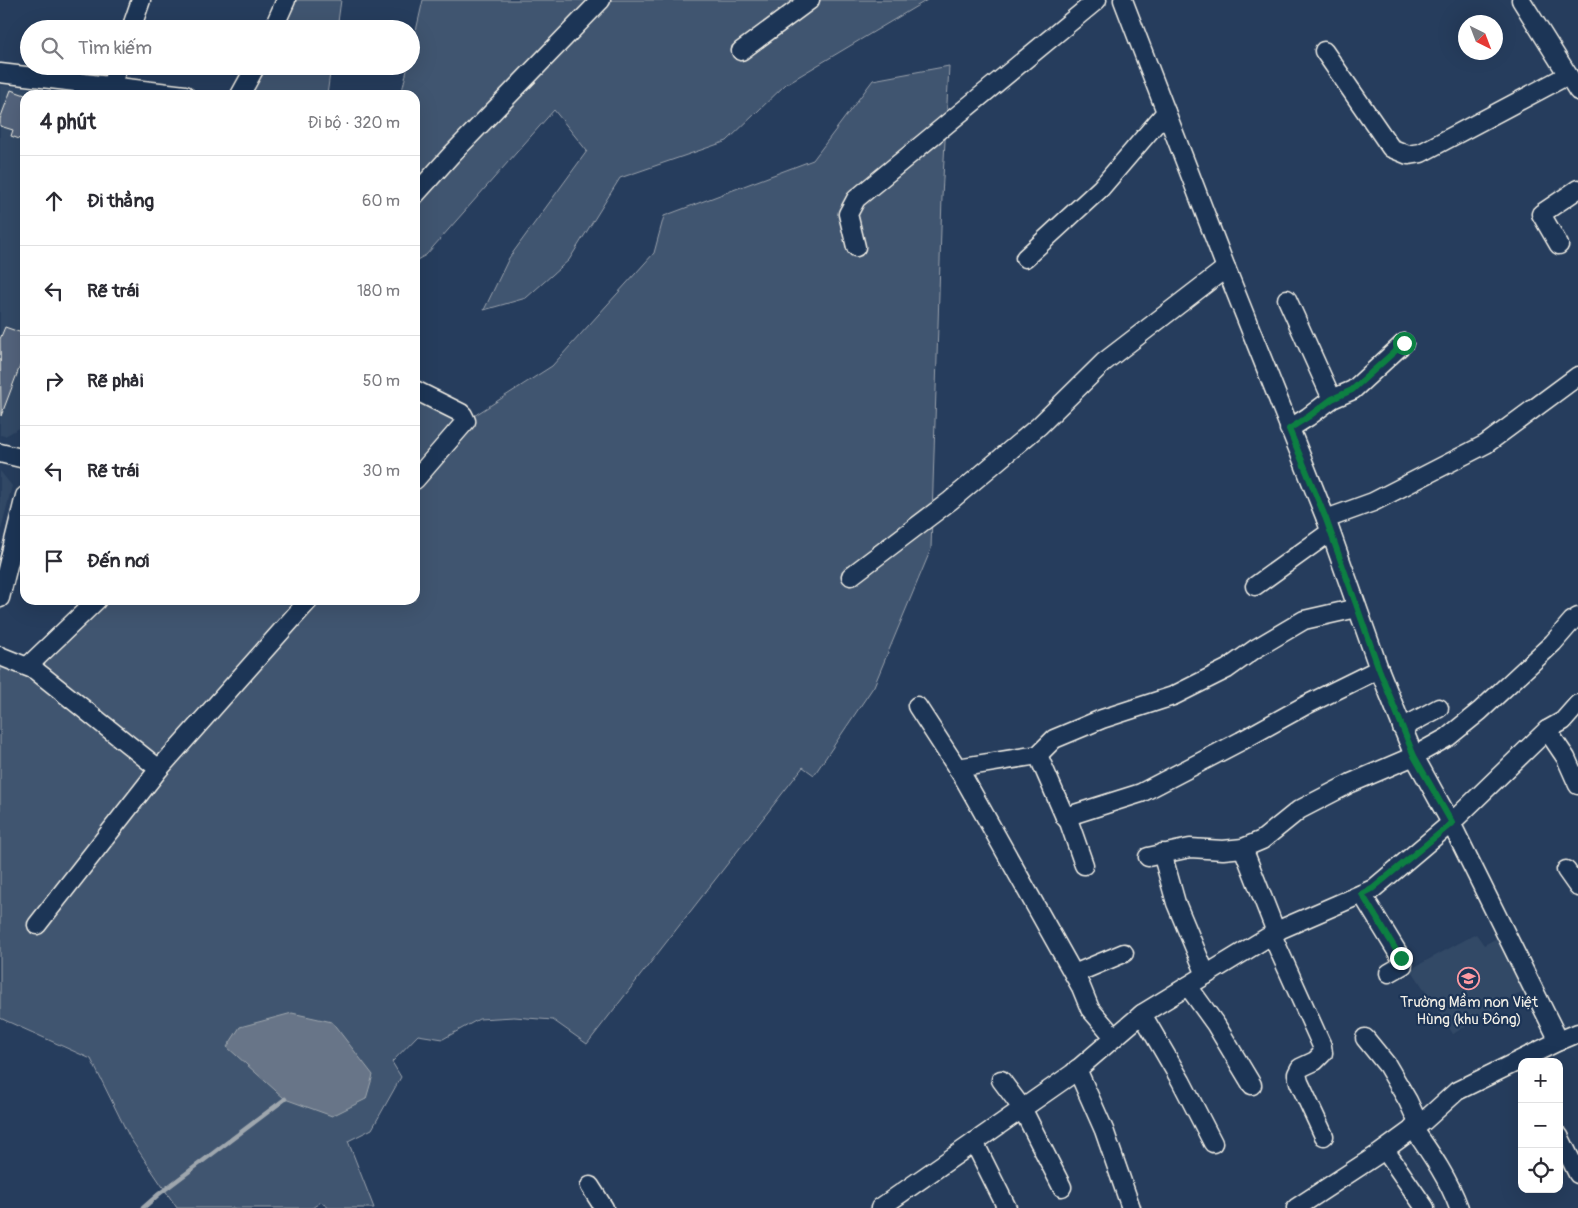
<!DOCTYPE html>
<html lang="vi">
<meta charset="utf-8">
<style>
body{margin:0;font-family:Pangolin,sans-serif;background:#f2f2f3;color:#2b2b33}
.controls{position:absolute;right:15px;bottom:15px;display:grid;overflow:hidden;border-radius:10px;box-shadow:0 5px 20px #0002}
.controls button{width:45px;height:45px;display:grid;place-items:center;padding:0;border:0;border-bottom:1px solid #e1e1e2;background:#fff;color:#2b2b33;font:25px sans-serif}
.compass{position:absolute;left:1458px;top:15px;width:45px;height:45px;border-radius:50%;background:#fff;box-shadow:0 5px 20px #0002;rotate:138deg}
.stop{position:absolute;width:15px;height:15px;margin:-11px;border:4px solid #0b8043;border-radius:50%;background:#fff}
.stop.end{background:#0b8043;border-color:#fff;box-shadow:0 1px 5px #0008}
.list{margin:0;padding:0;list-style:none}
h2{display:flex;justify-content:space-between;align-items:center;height:65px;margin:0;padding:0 20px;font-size:21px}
h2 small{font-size:16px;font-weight:400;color:#7c7c81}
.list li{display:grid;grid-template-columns:32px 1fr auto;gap:15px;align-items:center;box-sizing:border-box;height:90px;padding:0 20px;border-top:1px solid #e1e1e2}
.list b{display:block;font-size:19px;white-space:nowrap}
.list em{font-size:16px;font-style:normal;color:#7c7c81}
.icon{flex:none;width:28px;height:28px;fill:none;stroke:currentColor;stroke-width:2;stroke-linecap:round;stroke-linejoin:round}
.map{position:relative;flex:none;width:1578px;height:1208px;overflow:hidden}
.search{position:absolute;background:#fff;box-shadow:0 5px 20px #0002;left:20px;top:20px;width:400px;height:55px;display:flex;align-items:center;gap:12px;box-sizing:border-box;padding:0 18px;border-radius:28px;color:#7c7c81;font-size:19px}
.panel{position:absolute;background:#fff;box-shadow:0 5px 20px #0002;left:20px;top:90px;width:400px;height:515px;border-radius:15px}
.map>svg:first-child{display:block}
.built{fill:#334966}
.green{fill:#40546f;stroke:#9aa2ac}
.water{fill:#677588;stroke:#9fa7ae}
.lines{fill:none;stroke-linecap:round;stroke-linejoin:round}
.stream{stroke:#9fa7ae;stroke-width:4.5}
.building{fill:#52647b;stroke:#f4f1e8}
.minor-casing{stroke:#f4f1e8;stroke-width:21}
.minor{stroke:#1d3557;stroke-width:18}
.route{stroke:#0b8043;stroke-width:6}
.labels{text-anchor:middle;stroke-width:4.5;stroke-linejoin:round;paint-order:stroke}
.poi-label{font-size:15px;fill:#f4f1e8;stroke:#1d3557}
</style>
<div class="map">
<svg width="1578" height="1208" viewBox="0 0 1578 1208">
<rect width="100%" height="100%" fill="#263d5d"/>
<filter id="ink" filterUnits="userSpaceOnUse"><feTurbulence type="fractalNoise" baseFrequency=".02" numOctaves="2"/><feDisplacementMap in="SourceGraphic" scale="10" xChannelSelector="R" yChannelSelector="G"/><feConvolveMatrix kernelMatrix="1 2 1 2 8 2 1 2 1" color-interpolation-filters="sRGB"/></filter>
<g filter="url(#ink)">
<g class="built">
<polygon points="0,85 92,95 25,95 25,425 5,436 0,435"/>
<polygon points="0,471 12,486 0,534"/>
<polygon points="1476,934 1484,945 1499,937 1526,989 1453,1034 1411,969"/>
</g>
<g class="green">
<polygon points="284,0 341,0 337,29 271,29"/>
<polygon points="423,0 927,0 786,84 727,141 620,178 569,260 526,298 484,310 509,258 587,151 554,110 426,255 415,261 415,95 401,95 408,66 411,66 411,53"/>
<polygon points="253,66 331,66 327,95 239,95"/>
<polygon points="949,66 942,197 931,549 874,686 814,775 803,767 587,1044 553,1020 514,1017 479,1019 443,1039 418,1035 392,1062 401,1077 372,1129 348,1141 374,1208 329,1208 321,1202 312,1208 177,1208 130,1138 91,1059 0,1018 0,656 28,666 95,600 415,600 415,394 466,421 552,366 654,253 664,216 813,160 873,80"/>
</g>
<polygon class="water" points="292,1013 332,1022 373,1075 366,1099 332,1116 285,1099 227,1047 240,1027"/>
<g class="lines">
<polyline class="stream" points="143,1208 159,1194 285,1099"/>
</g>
<g class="building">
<polygon points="11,90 25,95 25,141 11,136 13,130 0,126 0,119"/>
<polygon points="5,327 25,334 25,353 1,416 0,339"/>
</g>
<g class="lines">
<defs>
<g id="minor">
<polyline points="1123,0 1226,268 1326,519 1379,669 1414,756 1451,823 1559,1041"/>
<polyline points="1521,0 1578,91"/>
<polyline points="131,29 141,0"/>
<polyline points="273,29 286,0"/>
<polyline points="741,51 810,0"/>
<polyline points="1324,51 1391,148 1408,155 1421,153 1568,75"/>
<polyline points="0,73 185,95"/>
<polyline points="111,86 118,66"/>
<polyline points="240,95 256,66"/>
<polyline points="415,195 452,154 601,0"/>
<polyline points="1559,245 1541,214 1578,189"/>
<polyline points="856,247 848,214 856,199 1097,0"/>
<polyline points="1025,258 1101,188 1166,112"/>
<polyline points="1287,299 1332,399"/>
<polyline points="415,390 461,413 463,415 466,421 415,480"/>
<polyline points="1289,429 1308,417 1332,399 1353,390 1404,343"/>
<polyline points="0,453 25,459"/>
<polyline points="1326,519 1373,502 1486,444 1578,376"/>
<polyline points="851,576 950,501 1039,426 1104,362 1226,268"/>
<polyline points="1255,586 1330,532"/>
<polyline points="0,598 25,496"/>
<polyline points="0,656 35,670 159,769"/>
<polyline points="28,666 97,600"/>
<polyline points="917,706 965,780 1081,987 1090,1009 1114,1037"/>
<polyline points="1402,728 1439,708"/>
<polyline points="1547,730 1566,758 1578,785"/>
<polyline points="1038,755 1065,817 1069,822 1084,865"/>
<polyline points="957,768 1038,755 1054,739 1102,719 1173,696 1227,669 1255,649 1304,620 1357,608"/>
<polyline points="1065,817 1141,793 1241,741 1306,705 1379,669"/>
<polyline points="1243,848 1276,932"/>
<polyline points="1162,853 1176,903 1206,975"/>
<polyline points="1148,857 1190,848 1223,850 1243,848 1262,840 1299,810 1351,783 1414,756 1448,737 1480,711 1553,643 1572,621 1578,617"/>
<polyline points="1566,870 1578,887"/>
<polyline points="1362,894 1401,958 1403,965 1389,973"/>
<polyline points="37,925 159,769 309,600"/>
<polyline points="1272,935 1322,1046 1323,1053 1315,1061 1300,1068 1297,1074 1299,1082 1324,1136"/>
<polyline points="1074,974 1124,953"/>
<polyline points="1188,986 1216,1025 1252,1085"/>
<polyline points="1142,1014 1181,1081 1213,1143"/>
<polyline points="1365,1038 1387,1065 1408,1101 1419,1125"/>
<polyline points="1077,1069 1104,1130 1131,1208"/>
<polyline points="1001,1080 1022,1108 1062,1187"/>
<path d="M 1413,1128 C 1431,1154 1448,1178 1459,1208"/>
<polyline points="1559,1136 1578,1174"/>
<polyline points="974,1142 1007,1208"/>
<polyline points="1385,1150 1425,1208"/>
<polyline points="590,1186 604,1208"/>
<polyline points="880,1208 1072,1074 1142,1014 1281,929 1373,889 1451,823 1547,730 1563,721 1578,704"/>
<polyline points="1296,1208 1380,1153 1424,1121 1457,1091 1559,1041 1578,1033"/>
</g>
</defs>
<use href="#minor" class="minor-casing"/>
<use href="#minor" class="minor"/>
</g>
</g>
<g class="lines" filter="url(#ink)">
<polyline class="route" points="1401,958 1362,894 1372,889 1452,823 1414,756 1379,669 1326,519 1289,429 1308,417 1332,399 1352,390 1404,343"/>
</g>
<defs>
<symbol id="school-ring" viewBox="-11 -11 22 22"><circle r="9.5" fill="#1d3557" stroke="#ff9aa2" stroke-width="1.5"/><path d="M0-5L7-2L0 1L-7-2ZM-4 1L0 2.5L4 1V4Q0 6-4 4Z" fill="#ff9aa2"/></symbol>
</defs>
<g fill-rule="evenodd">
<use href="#school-ring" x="1456" y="966" width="25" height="25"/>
</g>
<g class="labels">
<g class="poi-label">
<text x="1469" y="1007">Trường Mầm non Việt<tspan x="1469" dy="17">Hùng (khu Đông)</tspan></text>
</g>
</g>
</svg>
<div class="controls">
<button>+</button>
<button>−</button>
<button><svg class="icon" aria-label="locate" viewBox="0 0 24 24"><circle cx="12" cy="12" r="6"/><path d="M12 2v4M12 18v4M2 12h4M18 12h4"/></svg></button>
</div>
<svg class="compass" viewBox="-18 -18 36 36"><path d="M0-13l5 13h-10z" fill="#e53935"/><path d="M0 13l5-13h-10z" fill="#7c7c81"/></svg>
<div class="stop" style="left:1404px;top:343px"></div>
<div class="stop end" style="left:1401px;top:958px"></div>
<div class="search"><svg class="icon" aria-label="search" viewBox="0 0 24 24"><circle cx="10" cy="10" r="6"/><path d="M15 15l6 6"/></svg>Tìm kiếm</div>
<section class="panel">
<h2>4 phút<small>Đi bộ · 320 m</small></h2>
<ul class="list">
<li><svg class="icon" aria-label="ahead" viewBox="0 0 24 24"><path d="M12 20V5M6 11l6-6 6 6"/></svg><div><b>Đi thẳng</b></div><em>60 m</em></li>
<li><svg class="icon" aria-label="left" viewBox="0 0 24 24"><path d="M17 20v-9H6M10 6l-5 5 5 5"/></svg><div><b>Rẽ trái</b></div><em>180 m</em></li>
<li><svg class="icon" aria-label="right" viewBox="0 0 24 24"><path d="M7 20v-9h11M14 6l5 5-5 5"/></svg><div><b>Rẽ phải</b></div><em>50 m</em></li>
<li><svg class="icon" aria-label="left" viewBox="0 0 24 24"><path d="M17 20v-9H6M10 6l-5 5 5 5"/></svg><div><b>Rẽ trái</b></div><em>30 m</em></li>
<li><svg class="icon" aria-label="arrive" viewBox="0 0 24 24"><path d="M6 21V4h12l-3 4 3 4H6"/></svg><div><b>Đến nơi</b></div></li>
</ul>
</section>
</div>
